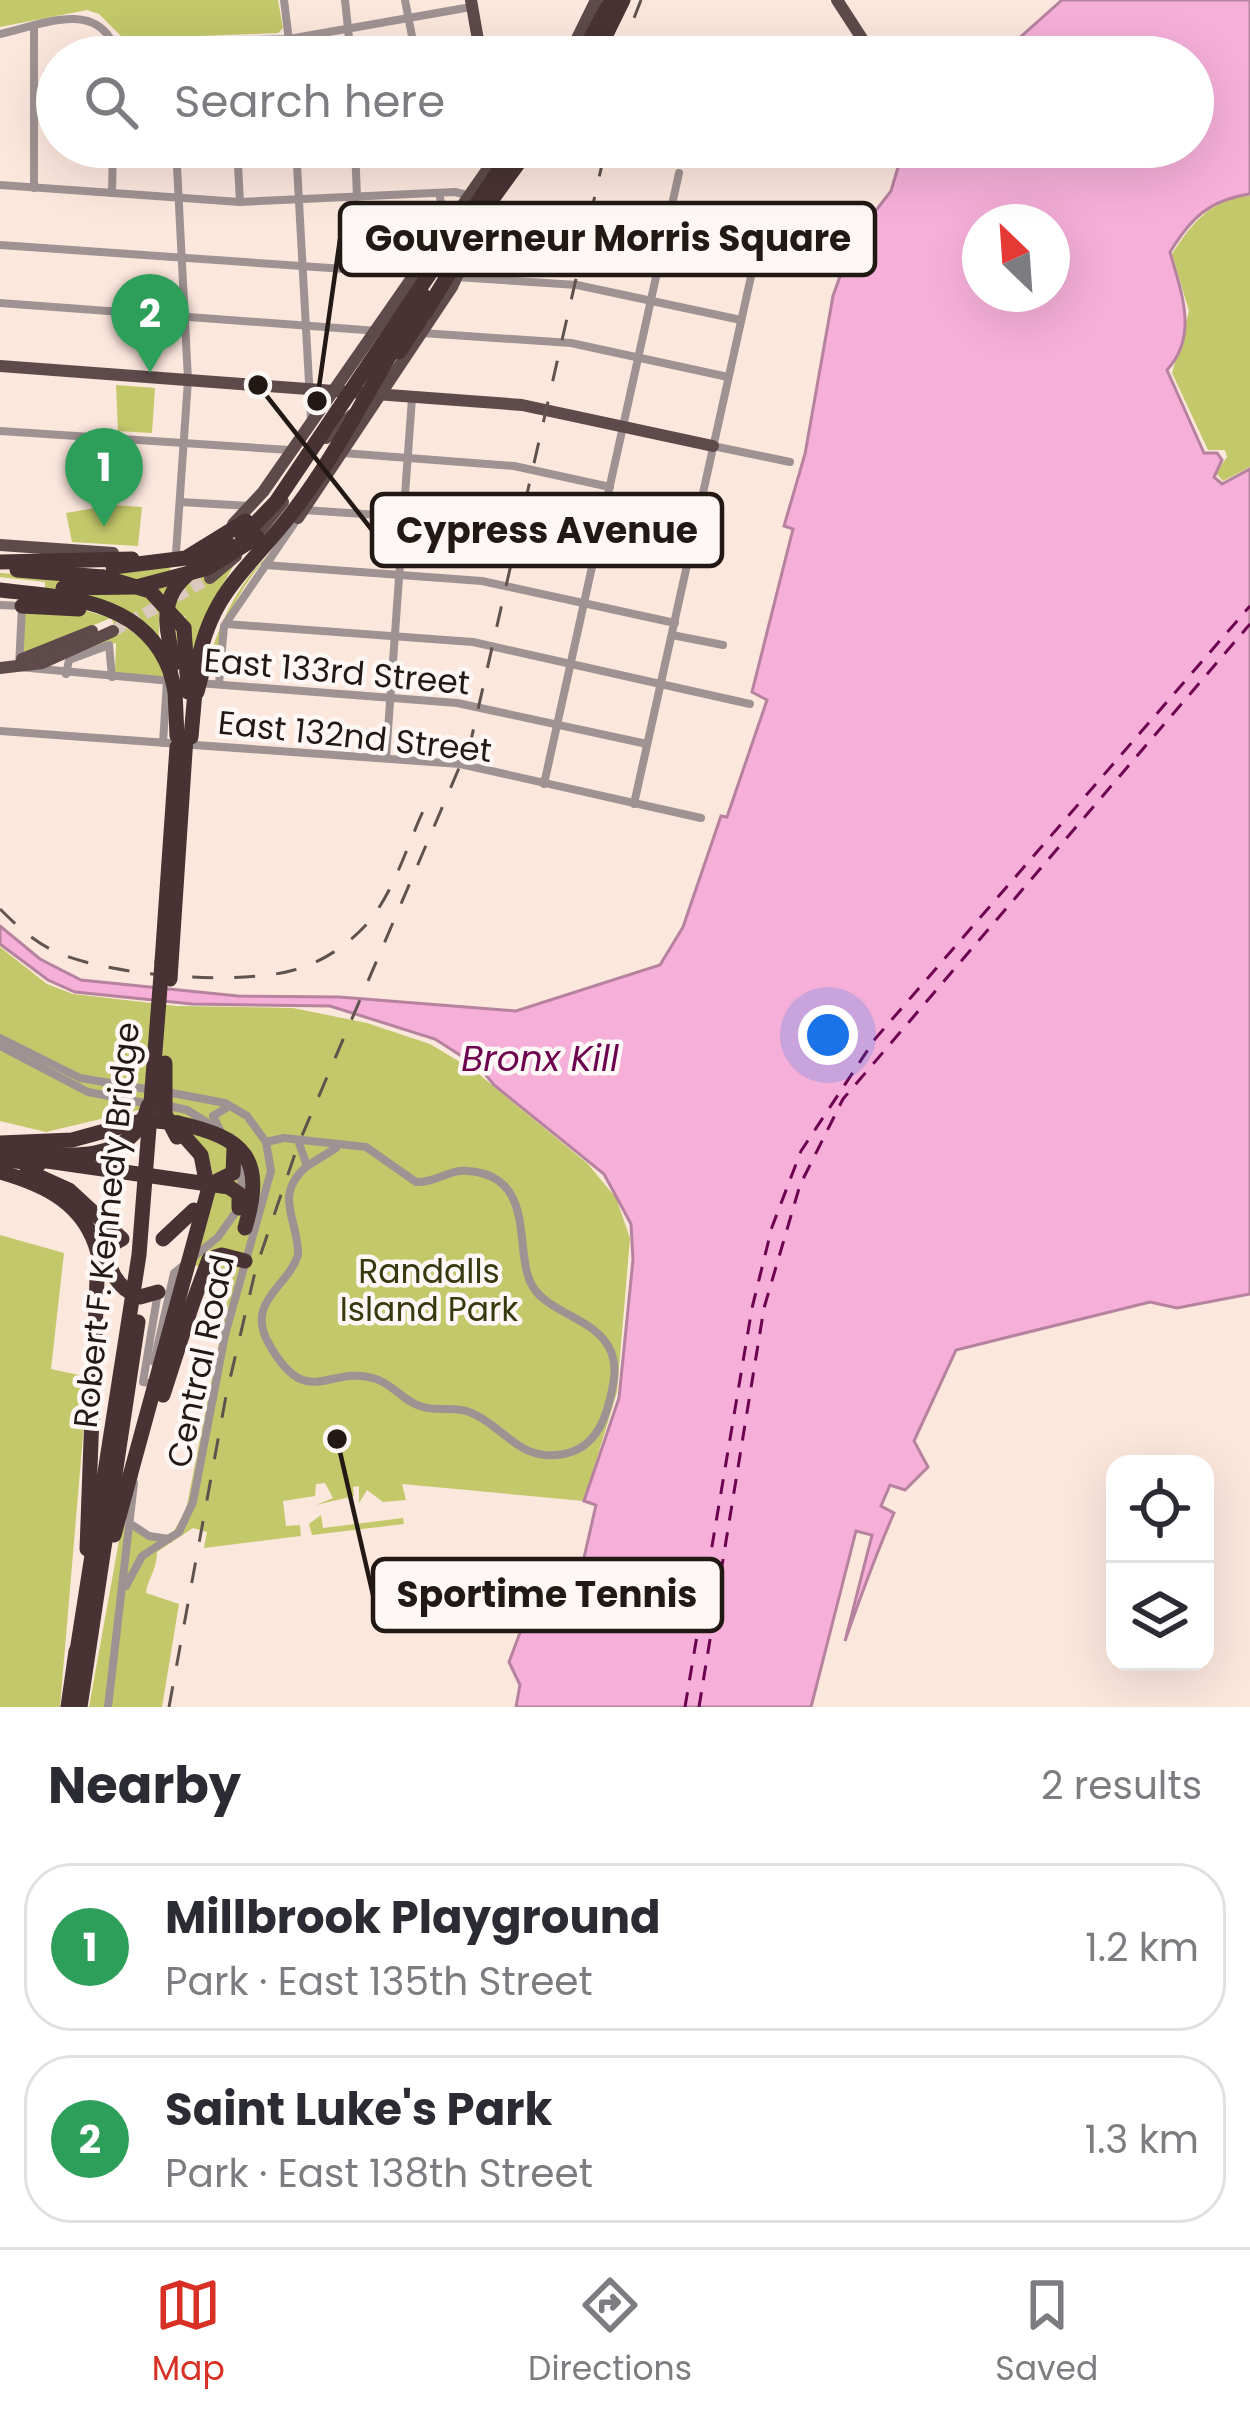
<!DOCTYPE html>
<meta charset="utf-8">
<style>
body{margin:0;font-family:Poppins,sans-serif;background:#f2f2f3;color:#2b2b33}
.controls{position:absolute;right:36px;bottom:36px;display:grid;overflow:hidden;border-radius:24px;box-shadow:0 12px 48px #0002}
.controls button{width:108px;height:108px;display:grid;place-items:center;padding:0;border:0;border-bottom:3px solid #e1e1e2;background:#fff;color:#2b2b33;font:60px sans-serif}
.compass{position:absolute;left:962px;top:204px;width:108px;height:108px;border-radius:50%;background:#fff;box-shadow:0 12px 48px #0002;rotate:335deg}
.you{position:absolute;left:828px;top:1035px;width:42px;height:42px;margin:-30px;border:9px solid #fff;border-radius:50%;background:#1a73e8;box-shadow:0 0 0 18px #1a73e833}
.badge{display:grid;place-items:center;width:78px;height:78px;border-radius:50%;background:#d93025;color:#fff;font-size:39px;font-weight:700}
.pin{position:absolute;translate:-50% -99px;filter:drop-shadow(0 3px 6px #0008)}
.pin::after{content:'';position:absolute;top:63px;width:42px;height:36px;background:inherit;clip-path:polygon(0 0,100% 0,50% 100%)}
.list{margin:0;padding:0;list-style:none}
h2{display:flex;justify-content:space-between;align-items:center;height:156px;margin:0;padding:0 48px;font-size:51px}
h2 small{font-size:39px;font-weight:400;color:#7c7c81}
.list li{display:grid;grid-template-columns:78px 1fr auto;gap:36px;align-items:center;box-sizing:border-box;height:168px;margin:0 24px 24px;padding:0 24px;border:3px solid #e1e1e2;border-radius:48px}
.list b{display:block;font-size:45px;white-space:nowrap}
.list p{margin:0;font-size:39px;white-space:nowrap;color:#7c7c81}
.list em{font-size:39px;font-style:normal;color:#7c7c81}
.icon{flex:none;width:66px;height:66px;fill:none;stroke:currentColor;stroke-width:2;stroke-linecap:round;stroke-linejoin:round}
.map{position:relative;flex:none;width:1250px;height:1707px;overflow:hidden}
.search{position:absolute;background:#fff;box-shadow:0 12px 48px #0002;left:36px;right:36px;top:36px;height:132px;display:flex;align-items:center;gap:30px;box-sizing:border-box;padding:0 42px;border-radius:66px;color:#7c7c81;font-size:45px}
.sheet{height:540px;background:#fff}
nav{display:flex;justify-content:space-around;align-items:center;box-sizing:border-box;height:168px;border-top:3px solid #e1e1e2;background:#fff;font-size:33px;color:#7c7c81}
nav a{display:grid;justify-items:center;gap:6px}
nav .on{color:#d93025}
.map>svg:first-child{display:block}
.green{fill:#c3c86a}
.water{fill:#f6afd9;stroke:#b6829e;stroke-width:3;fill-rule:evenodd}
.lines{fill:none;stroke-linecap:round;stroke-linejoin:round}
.ferry{stroke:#6c0150;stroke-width:3;stroke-dasharray:15 12;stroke-linecap:butt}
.minor-tunnel{stroke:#dbc8bf;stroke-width:8;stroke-dasharray:8 4;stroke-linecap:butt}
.major-tunnel{stroke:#dbc8bf;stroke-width:12;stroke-dasharray:12 6;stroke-linecap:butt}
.minor{stroke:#9f9293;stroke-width:8}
.major{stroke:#5f4a4b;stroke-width:12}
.highway{stroke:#493233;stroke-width:15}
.rail{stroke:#60534e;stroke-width:3;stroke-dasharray:21 21;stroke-linecap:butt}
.highway-bridge{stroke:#493233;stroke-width:15}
.labels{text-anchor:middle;stroke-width:9;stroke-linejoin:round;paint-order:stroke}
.street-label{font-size:33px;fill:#221915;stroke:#fdf8f5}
.park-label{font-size:33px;fill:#36380e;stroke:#fdf8f5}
.water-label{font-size:36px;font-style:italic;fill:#6c0150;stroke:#fdf8f5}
.leader{fill:none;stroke:#221915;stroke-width:4.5}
.callout-dot{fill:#221915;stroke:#fdf8f5;stroke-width:4.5}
.callout{fill:#fdf8f5;stroke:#221915;stroke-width:4.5}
.callout-label{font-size:36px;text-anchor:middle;font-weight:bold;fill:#221915}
</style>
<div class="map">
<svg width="1250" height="1707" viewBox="0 0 1250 1707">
<rect width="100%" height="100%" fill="#fce7dd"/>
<g class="green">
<polygon points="0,0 278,0 283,28 278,33 124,39 99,14 87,10 0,27"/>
<path d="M 1250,196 L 1250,467 L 1223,481 L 1216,473 L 1227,457 L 1225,450 L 1208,450 L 1172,373 L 1189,311 L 1172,254 C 1192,223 1211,199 1250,196 Z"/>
<polygon points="116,385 155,388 152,433 118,431"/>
<polygon points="113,505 142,507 138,546 72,542 66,513"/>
<path d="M 272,551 C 239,589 219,623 216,673 L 203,678 C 218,628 233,588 272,551 Z"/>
<polygon points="113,562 170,563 170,583 159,612 159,642 148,628 45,591 45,582 0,577 0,573 112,581"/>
<path d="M 235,563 L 208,611 L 192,662 L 185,616 L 176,620 L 180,674 C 171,627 163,611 192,570 Z"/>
<polygon points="24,609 87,611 111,618 23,654"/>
<polygon points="112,619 150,643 168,678 115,674 116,643 74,654 117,635"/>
<path d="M 0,947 L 47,984 L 73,994 L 177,1006 L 293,1008 L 367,1023 L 430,1044 L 475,1071 L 588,1164 L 616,1198 L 630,1238 L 617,1392 L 584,1501 L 402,1484 L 406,1500 L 383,1502 L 367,1490 L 359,1503 L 359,1486 L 353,1487 L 354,1496 L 316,1505 L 333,1498 L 325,1483 L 316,1484 L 315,1496 L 283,1501 L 286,1526 L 300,1525 L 301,1536 L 204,1548 L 207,1532 L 193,1528 L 157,1552 C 157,1570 147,1580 146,1593 L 179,1604 L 162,1707 L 89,1707 L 122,1524 L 164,1536 L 174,1531 L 186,1510 L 230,1287 L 222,1274 L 194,1265 C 215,1177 237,1157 147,1108 L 46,1132 L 0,1121 Z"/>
<polygon points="0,1235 64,1253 51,1369 88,1377 60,1707 0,1707"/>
<polygon points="321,1515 323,1528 403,1518 404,1524 312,1535 309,1524"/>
</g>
<path class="water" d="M 1062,0 L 1250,0 L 1250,194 C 1209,200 1191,218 1170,252 C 1181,292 1199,335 1167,370 L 1204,453 L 1217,453 L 1222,460 L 1214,477 L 1222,484 L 1250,469 L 1250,1294 L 1177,1308 L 1150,1302 L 956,1350 L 914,1441 L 928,1467 L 905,1490 L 890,1485 L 881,1506 L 894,1513 C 876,1554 860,1598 845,1641 L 872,1535 L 856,1531 L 811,1707 L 516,1707 L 520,1685 L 509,1662 L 524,1622 L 563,1566 L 581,1571 L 596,1505 L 584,1501 L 619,1398 L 633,1260 L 631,1224 L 604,1174 L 494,1085 L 480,1068 L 435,1039 L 330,1006 L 192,1004 L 75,992 L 48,980 L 0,944 L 0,926 L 40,959 L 81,980 L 238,996 L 339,997 L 516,1011 L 660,965 L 683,927 L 721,816 L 727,817 L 767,700 L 752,692 L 793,529 L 784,526 L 805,454 L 833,296 L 853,240 L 891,191 L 904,147 L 1193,147 L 1193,57 L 998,57 ZM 980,222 L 1052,222 L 1052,294 L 980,294 Z"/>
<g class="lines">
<g class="ferry">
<polyline points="685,1707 752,1308 772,1227 801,1151 875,1039 1250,606"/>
<polyline points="699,1707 764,1308 800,1185 843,1099 1250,624"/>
</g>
<polyline class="minor-tunnel" points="567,222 594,228"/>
<polyline class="major-tunnel" points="113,631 210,578"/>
<g class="minor">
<polyline points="284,0 291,57"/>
<polyline points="345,0 351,57"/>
<polyline points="405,0 416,57"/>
<path d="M 0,34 C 38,26 93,0 113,44 L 289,39 L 471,7"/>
<polyline points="230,42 231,57"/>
<polyline points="113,57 113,44"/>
<polyline points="47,73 57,73"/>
<polyline points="48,129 57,129"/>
<polyline points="237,147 240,202"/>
<polyline points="296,147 311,419"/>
<polyline points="355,147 357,197"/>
<polyline points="0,185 240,202 455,192 471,196"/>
<polyline points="34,188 34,27"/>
<polyline points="112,193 113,147"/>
<polyline points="439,193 446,225"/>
<polyline points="490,205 567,222"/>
<polyline points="594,228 754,263 634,804"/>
<polyline points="0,245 417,274"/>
<polyline points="456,277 577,285 741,320"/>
<polyline points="0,303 378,331"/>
<polyline points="422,333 571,343 728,377"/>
<polyline points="0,431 290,450"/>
<polyline points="713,446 790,462"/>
<polyline points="343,453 514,466 610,487"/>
<polyline points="180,502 250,506"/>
<polyline points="304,510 498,523 687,565"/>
<polyline points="176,553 188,380 176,147"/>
<polyline points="265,565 482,581 675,623"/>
<polyline points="0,605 22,606 19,667 171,681"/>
<polyline points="226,624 473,642 750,704"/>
<polyline points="672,635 723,645"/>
<polyline points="66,674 69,660 109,645 112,677"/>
<polyline points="198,683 457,703 647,744"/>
<polyline points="219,684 224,626 298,518"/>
<polyline points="0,731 460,764 701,818"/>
<polyline points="163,743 167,681"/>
<polyline points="386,758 412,398"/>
<polyline points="544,784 679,173"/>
<polyline points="0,1038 80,1078 152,1090"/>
<polyline points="0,1046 88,1092 150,1104"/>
<polyline points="165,1105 187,1110 216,1128"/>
<polyline points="222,1134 213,1116 226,1108"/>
<path d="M 266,1142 L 284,1138 L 366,1147 L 416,1182 C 435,1183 449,1169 468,1171 C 539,1176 512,1254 533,1287 C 554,1321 626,1320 613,1385 C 607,1416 598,1447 564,1454 C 522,1462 508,1432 476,1415 C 459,1405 441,1412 423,1407 C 404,1402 394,1385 376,1379 C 329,1363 307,1414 268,1342 C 246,1301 288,1287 298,1255 C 299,1220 272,1196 307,1166 L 298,1140"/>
<polyline points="240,1162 242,1195"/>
<polyline points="307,1166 336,1148"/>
<polyline points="154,1362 174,1273 218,1237 238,1209"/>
<polyline points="151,1383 143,1382 158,1292"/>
<polyline points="134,1526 149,1536 169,1539"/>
<polyline points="126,1586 142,1556 179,1532 193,1502 225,1335 271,1171 266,1142 247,1116 225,1103 167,1092"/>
<polyline points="108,1707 134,1483"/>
</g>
<g class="major">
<polyline points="471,0 481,57"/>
<polyline points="837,0 874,57"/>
<polyline points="568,57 596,0"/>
<polyline points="0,366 522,405 713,446"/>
<polyline points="326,438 352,415"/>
<polyline points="298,518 452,287 468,252"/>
<polyline points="233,524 263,492 503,147"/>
<polyline points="251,542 283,502"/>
<polyline points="0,545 113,553"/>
<polyline points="210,578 236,556"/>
<polyline points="22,659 92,631"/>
<polyline points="0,668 42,663 113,631"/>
</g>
<g class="highway">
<polyline points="595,57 623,0"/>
<polyline points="399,352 420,320"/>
<polyline points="0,562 132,559"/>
<polyline points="17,570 103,577"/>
<polyline points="63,588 134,587"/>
<path d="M 0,590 C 65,598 143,598 170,671"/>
<polyline points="22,606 79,609"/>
<polyline points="184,628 187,672"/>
<path d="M 175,663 C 154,593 173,581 230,545"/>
<path d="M 196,672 C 208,601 236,580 279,529 C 307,496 332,456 353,419"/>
<polyline points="175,691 177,736"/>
<polyline points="191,737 195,692"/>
<polyline points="162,962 177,747"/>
<polyline points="0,1143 72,1140 145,1120 178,1123"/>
<polyline points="0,1159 39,1164"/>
<polyline points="33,1159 229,1187 239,1194 239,1208"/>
<path d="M 27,1171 L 69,1190 L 122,1239 L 111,1245 C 104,1268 118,1289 140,1297 L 158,1292"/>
<path d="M 0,1172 C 46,1185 85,1204 98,1253 L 87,1549"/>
<polyline points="215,1182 233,1173 234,1149"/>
<polyline points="163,1239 194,1210"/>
<polyline points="192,1305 209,1259 222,1255 245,1261"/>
<polyline points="114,1535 130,1476"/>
<polyline points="68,1707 76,1651"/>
<polyline points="80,1707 138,1322"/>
</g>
<g class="rail">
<polyline points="619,57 641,0"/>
<path d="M 0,909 C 15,924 31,939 50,949 C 101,976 239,986 294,970 C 320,963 345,947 364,927 C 394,895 407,844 426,805"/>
<polyline points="169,1707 226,1396 256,1268 298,1145 471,740 606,147"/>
</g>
<g class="highway-bridge">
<polyline points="581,57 611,0"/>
<polyline points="461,242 530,147"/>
<polyline points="425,313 472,236"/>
<polyline points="353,419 424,296"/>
<polyline points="242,537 276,502 515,147"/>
<polyline points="113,567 186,558 246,521"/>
<polyline points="103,577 150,591 184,628"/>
<polyline points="140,586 208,568 257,537"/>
<polyline points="170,671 175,691"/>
<polyline points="187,672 188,692"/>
<polyline points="197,692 202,673"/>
<polyline points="170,979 186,737"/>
<polyline points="165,1063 165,1114 177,1137"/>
<path d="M 178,1123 C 245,1138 266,1158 245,1228"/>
<path d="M 0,1149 C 49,1154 132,1172 148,1106"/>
<polyline points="163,1395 192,1305"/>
<polyline points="130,1476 208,1191 201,1155 176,1127"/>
<polyline points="75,1664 139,1255 162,962"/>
</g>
</g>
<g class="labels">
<g class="street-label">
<text transform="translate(337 671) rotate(5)" y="12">East 133rd Street</text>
<text transform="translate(355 736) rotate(6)" y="12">East 132nd Street</text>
<text transform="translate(106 1225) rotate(-84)" y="12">Robert F. Kennedy Bridge</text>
<text transform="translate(200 1361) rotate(-78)" y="12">Central Road</text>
</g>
<g class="park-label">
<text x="429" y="1283">Randalls<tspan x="429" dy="38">Island Park</tspan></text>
</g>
<g class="water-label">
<text x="540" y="1071">Bronx Kill</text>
</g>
</g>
<path class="leader" d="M317 401L340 239M258 385L372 530M337 1439L373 1595"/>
<g class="callout-dot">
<circle cx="317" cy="401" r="12"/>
<circle cx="258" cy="385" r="12"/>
<circle cx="337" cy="1439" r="12"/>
</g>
<g class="callout">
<rect x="340" y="203" width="535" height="72" rx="12"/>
<rect x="372" y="494" width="350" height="72" rx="12"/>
<rect x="373" y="1559" width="349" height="72" rx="12"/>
</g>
<g class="callout-label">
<text x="608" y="251">Gouverneur Morris Square</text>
<text x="547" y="543">Cypress Avenue</text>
<text x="547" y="1607">Sportime Tennis</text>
</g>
</svg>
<div class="controls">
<button><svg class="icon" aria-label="locate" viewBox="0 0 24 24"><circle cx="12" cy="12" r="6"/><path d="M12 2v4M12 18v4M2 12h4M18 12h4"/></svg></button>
<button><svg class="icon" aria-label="layers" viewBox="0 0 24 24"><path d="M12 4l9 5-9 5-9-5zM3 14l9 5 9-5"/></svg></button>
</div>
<svg class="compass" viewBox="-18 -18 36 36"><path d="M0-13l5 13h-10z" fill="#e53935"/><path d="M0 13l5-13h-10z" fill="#7c7c81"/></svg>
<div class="you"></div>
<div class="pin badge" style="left:104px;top:527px;background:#2e9e5b">1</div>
<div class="pin badge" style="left:150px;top:373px;background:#2e9e5b">2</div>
<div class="search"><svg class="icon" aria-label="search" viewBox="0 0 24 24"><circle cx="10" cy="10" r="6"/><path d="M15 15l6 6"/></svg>Search here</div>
</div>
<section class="sheet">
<h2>Nearby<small>2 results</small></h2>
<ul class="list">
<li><span class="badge" style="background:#2e9e5b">1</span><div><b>Millbrook Playground</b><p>Park · East 135th Street</p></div><em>1.2 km</em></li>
<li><span class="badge" style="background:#2e9e5b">2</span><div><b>Saint Luke's Park</b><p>Park · East 138th Street</p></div><em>1.3 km</em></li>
</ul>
</section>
<nav>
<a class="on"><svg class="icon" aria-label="map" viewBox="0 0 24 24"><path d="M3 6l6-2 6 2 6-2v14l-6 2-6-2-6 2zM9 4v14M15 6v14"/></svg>Map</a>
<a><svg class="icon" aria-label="directions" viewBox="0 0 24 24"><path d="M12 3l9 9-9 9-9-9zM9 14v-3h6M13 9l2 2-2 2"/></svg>Directions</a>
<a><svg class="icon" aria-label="saved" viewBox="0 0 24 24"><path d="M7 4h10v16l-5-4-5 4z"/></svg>Saved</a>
</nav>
